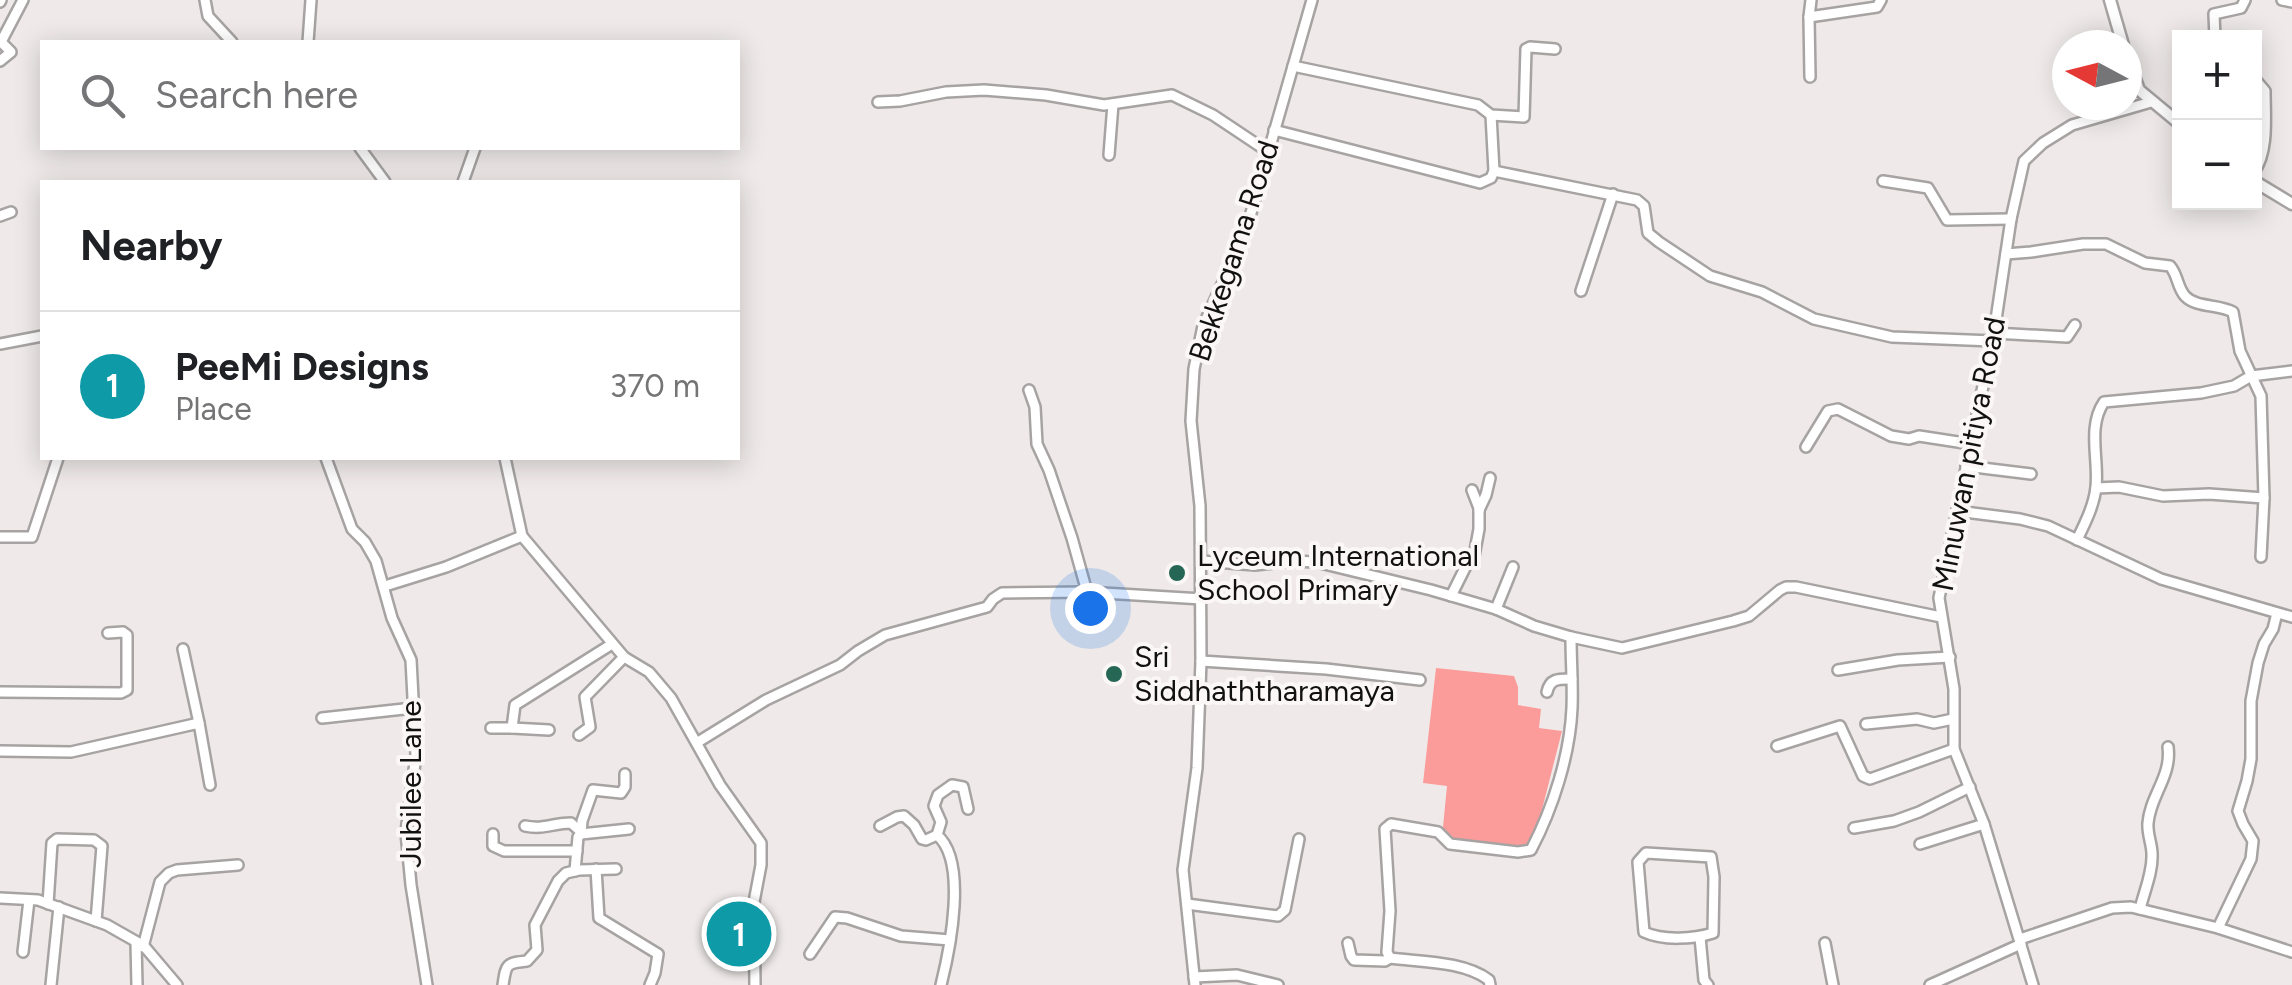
<!DOCTYPE html>
<meta charset="utf-8">
<style>
body{margin:0;font-family:Figtree,sans-serif;background:#f6f6f6;color:#202124}
.controls{position:absolute;right:30px;top:30px;display:grid;overflow:hidden;border-radius:0px;box-shadow:0 5px 25px #0003}
.controls button{width:90px;height:90px;display:grid;place-items:center;padding:0;border:0;border-bottom:2px solid #e0e0e0;background:#fff;color:#202124;font:50px sans-serif}
.compass{position:absolute;left:2052px;top:30px;width:90px;height:90px;border-radius:50%;background:#fff;box-shadow:0 5px 25px #0003;rotate:277deg}
.you{position:absolute;left:1090px;top:608px;width:35px;height:35px;margin:-25px;border:8px solid #fff;border-radius:50%;background:#1a73e8;box-shadow:0 0 0 15px #1a73e833}
.badge{display:grid;place-items:center;width:65px;height:65px;border-radius:50%;background:#ea580c;color:#fff;font-size:32px;font-weight:700}
.pin{position:absolute;translate:-50% -50%;border:5px solid #fff;box-shadow:0 2px 10px #0006}
.list{margin:0;padding:0;list-style:none}
h2{display:flex;justify-content:space-between;align-items:center;height:130px;margin:0;padding:0 40px;font-size:42px}
h2 small{font-size:32px;font-weight:400;color:#757577}
.list li{display:grid;grid-template-columns:65px 1fr auto;gap:30px;align-items:center;box-sizing:border-box;height:150px;padding:0 40px;border-top:2px solid #e0e0e0}
.list b{display:block;font-size:38px;white-space:nowrap}
.list p{margin:0;font-size:32px;white-space:nowrap;color:#757577}
.list em{font-size:32px;font-style:normal;color:#757577}
.icon{flex:none;width:55px;height:55px;fill:none;stroke:currentColor;stroke-width:2;stroke-linecap:round;stroke-linejoin:round}
.map{position:relative;flex:none;width:2292px;height:985px;overflow:hidden}
.search{position:absolute;background:#fff;box-shadow:0 5px 25px #0003;left:40px;top:40px;width:700px;height:110px;display:flex;align-items:center;gap:25px;box-sizing:border-box;padding:0 35px;border-radius:0px;color:#757577;font-size:38px}
.panel{position:absolute;background:#fff;box-shadow:0 5px 25px #0003;left:40px;top:180px;width:700px;height:280px;border-radius:0px}
.map>svg:first-child{display:block}
.forest{fill:#fc9c9a}
.lines{fill:none;stroke-linecap:round;stroke-linejoin:round}
.minor-casing{stroke:#a7a3a3;stroke-width:14}
.tertiary-casing{stroke:#a7a3a3;stroke-width:15}
.minor{stroke:#fff;stroke-width:9}
.tertiary{stroke:#fff;stroke-width:10}
.poi-dot{fill:#256655;stroke:#fcf7f7;stroke-width:4}
.labels{text-anchor:middle;stroke-width:8;stroke-linejoin:round;paint-order:stroke}
.street-label{font-size:30px;fill:#121111;stroke:#fcf7f7}
.poi-label{font-size:30px;fill:#121111;stroke:#fcf7f7;text-anchor:start}
</style>
<div class="map">
<svg width="2292" height="985" viewBox="0 0 2292 985">
<rect width="100%" height="100%" fill="#efeae9"/>
<polygon class="forest" points="1436,668 1514,676 1518,687 1518,705 1541,709 1539,728 1562,731 1534,841 1527,847 1515,849 1442,837 1447,786 1423,783"/>
<g class="lines">
<defs>
<g id="minor">
<polyline points="205,0 208,16 232,42"/>
<polyline points="1811,0 1809,17 1877,7 1881,0"/>
<polyline points="2282,0 2292,2"/>
<polyline points="0,2 1,0"/>
<polyline points="1809,17 1810,77"/>
<polyline points="2215,38 2214,14 2241,8 2245,0"/>
<polyline points="0,41 11,52 0,61"/>
<polyline points="1,42 23,0"/>
<polyline points="308,42 311,0"/>
<polyline points="1293,66 1478,105 1491,115 1524,117 1526,49 1530,47 1555,49"/>
<path d="M 2254,78 L 2265,91 C 2265,116 2269,151 2254,172"/>
<polyline points="878,102 900,101 946,92 984,90 1046,95 1104,105 1172,95 1213,115 1267,151"/>
<polyline points="1274,130 1480,183 1491,178 1494,171 1491,115"/>
<polyline points="360,148 385,182"/>
<polyline points="1109,155 1113,104"/>
<polyline points="1494,171 1637,200 1644,206 1648,233 1659,242 1710,276 1762,292 1814,319 1892,337 1993,341"/>
<polyline points="1883,181 1928,188 1947,220 2011,219"/>
<polyline points="463,182 475,148"/>
<polyline points="0,216 11,212"/>
<path d="M 2006,254 L 2031,252 L 2083,244 L 2106,244 L 2145,263 L 2170,266 C 2178,275 2177,287 2185,296 C 2196,308 2219,304 2233,312 L 2240,351 L 2261,396 L 2264,498 L 2261,557"/>
<polyline points="1581,291 1613,194"/>
<polyline points="1994,333 2067,337 2075,325"/>
<polyline points="0,344 42,336"/>
<polyline points="1029,390 1035,407 1037,444 1049,470 1072,538 1087,592"/>
<polyline points="1806,447 1828,411 1838,409 1891,436 1909,439 1919,436 1971,444"/>
<polyline points="326,458 352,529 365,542 376,561 392,618 411,660 416,755 406,832 411,885 427,985"/>
<polyline points="505,458 522,536 624,657 649,672 671,698 720,785 761,843 761,865 754,902 755,985"/>
<polyline points="1966,466 2031,474"/>
<polyline points="2096,488 2119,487 2163,496 2209,494 2264,498"/>
<polyline points="1479,510 1486,495 1490,478"/>
<polyline points="1957,511 2020,519 2048,526 2161,579 2292,617"/>
<polyline points="0,537 32,537 58,458"/>
<path d="M 2077,540 C 2085,523 2094,506 2096,487 C 2099,459 2087,427 2104,402 L 2201,393 L 2234,386 L 2251,376 L 2292,371"/>
<polyline points="1201,561 1255,565 1292,561 1316,562 1431,590 1496,609 1534,626 1571,637 1622,648 1733,621 1749,616 1780,590 1786,587 1796,587 1941,617"/>
<polyline points="385,586 446,567 522,536"/>
<polyline points="1451,596 1468,562 1474,556 1479,529 1479,508 1472,490"/>
<polyline points="1496,609 1513,567"/>
<polyline points="183,649 199,723"/>
<polyline points="1201,661 1326,669 1420,680"/>
<polyline points="1838,670 1898,660 1950,657"/>
<polyline points="0,692 121,693 127,690 127,635 123,632 108,633"/>
<path d="M 1547,692 C 1550,678 1559,679 1572,679"/>
<polyline points="322,718 413,708"/>
<polyline points="1866,724 1917,719 1934,723 1953,719"/>
<polyline points="491,728 512,728 515,705 612,644"/>
<polyline points="512,728 549,730"/>
<polyline points="579,735 590,727 585,697 624,657"/>
<polyline points="698,742 766,700 840,665 858,651 885,635 987,607 993,599 1002,593 1087,592 1202,599"/>
<polyline points="1777,746 1840,726 1863,776 1870,779 1954,749"/>
<polyline points="0,751 71,752 199,723 210,785"/>
<path d="M 525,826 C 544,830 553,823 571,823 L 580,831"/>
<path d="M 880,826 L 897,817 L 904,816 L 914,825 L 922,839 L 926,840 L 937,835 C 968,861 950,949 941,985"/>
<polyline points="1854,828 1894,821 1919,812 1970,787"/>
<polyline points="493,834 493,846 504,851 577,851"/>
<polyline points="581,834 582,821 593,790 621,793 625,787 625,774"/>
<polyline points="937,835 941,822 934,806 938,795 952,785 963,787 968,809"/>
<polyline points="1920,844 1984,824"/>
<path d="M 1646,853 L 1711,857 L 1714,877 L 1713,933 C 1694,939 1663,941 1644,932 L 1638,862 Z"/>
<polyline points="596,869 599,918 658,954 655,973 650,985"/>
<polyline points="575,871 578,837 581,834 629,829"/>
<polyline points="0,898 38,900 107,925 144,946 177,985"/>
<polyline points="48,904 52,843 57,839 94,840 102,846 96,921"/>
<polyline points="1187,904 1278,916 1285,910 1299,839"/>
<path d="M 2140,909 C 2144,892 2153,872 2152,854 C 2152,844 2147,834 2148,823 C 2150,796 2172,776 2168,747"/>
<polyline points="2218,928 2251,859 2253,841 2243,824 2238,811 2247,781 2251,759 2251,701 2258,663 2264,644 2273,629 2277,613"/>
<polyline points="1700,937 1704,980 1708,985"/>
<polyline points="2020,939 2112,908 2131,907 2218,928 2292,952"/>
<polyline points="136,942 137,985"/>
<polyline points="1348,943 1351,956 1354,960 1385,961 1390,958"/>
<polyline points="1825,943 1833,985"/>
<polyline points="143,947 160,882 169,873 177,870 238,865"/>
<polyline points="23,952 29,900"/>
<polyline points="810,954 835,917 847,918 901,936 950,940"/>
<polyline points="1194,977 1237,975 1278,985"/>
<polyline points="51,985 59,907"/>
<path d="M 503,985 C 506,964 506,963 527,961 L 537,950 L 535,925 L 558,881 L 566,873 L 579,870 L 616,869"/>
<polyline points="1195,985 1183,870 1197,768 1201,661 1200,506 1191,421 1194,369 1203,326 1245,234 1312,0"/>
<path d="M 1490,985 L 1489,980 C 1464,961 1421,962 1390,958 L 1387,952 L 1390,911 L 1385,829 L 1391,824 L 1438,832 L 1450,844 L 1518,852 L 1531,850 C 1553,808 1570,755 1572,708 C 1573,685 1571,661 1571,637"/>
<polyline points="1930,985 2021,944"/>
<polyline points="2033,985 1984,824 1954,749 1954,689 1939,598 1994,333 2011,219 2024,161 2043,143 2072,125 2151,102"/>
</g>
<g id="tertiary">
<polyline points="2110,0 2123,45"/>
<polyline points="2127,57 2139,90 2180,124"/>
<polyline points="2254,181 2292,204"/>
</g>
</defs>
<use href="#minor" class="minor-casing"/>
<use href="#tertiary" class="tertiary-casing"/>
<use href="#minor" class="minor"/>
<use href="#tertiary" class="tertiary"/>
</g>
<g class="poi-dot">
<circle cx="1177" cy="573" r="10"/>
<circle cx="1114" cy="674" r="10"/>
</g>
<g class="labels">
<g class="street-label">
<text transform="translate(1234 251) rotate(-72)" y="10">Bekkegama Road</text>
<text transform="translate(1969 454) rotate(-79)" y="10">Minuwan pitiya Road</text>
<text transform="translate(411 784) rotate(-90)" y="10">Jubilee Lane</text>
</g>
<g class="poi-label">
<text x="1197" y="566">Lyceum International<tspan x="1197" dy="34">School Primary</tspan></text>
<text x="1134" y="667">Sri<tspan x="1134" dy="34">Siddhaththaramaya</tspan></text>
</g>
</g>
</svg>
<div class="controls">
<button>+</button>
<button>−</button>
</div>
<svg class="compass" viewBox="-18 -18 36 36"><path d="M0-13l5 13h-10z" fill="#e53935"/><path d="M0 13l5-13h-10z" fill="#757577"/></svg>
<div class="you"></div>
<div class="pin badge" style="left:739px;top:934px;background:#0f9aa8">1</div>
<div class="search"><svg class="icon" aria-label="search" viewBox="0 0 24 24"><circle cx="10" cy="10" r="6"/><path d="M15 15l6 6"/></svg>Search here</div>
<section class="panel">
<h2>Nearby<small></small></h2>
<ul class="list">
<li><span class="badge" style="background:#0f9aa8">1</span><div><b>PeeMi Designs</b><p>Place</p></div><em>370 m</em></li>
</ul>
</section>
</div>
